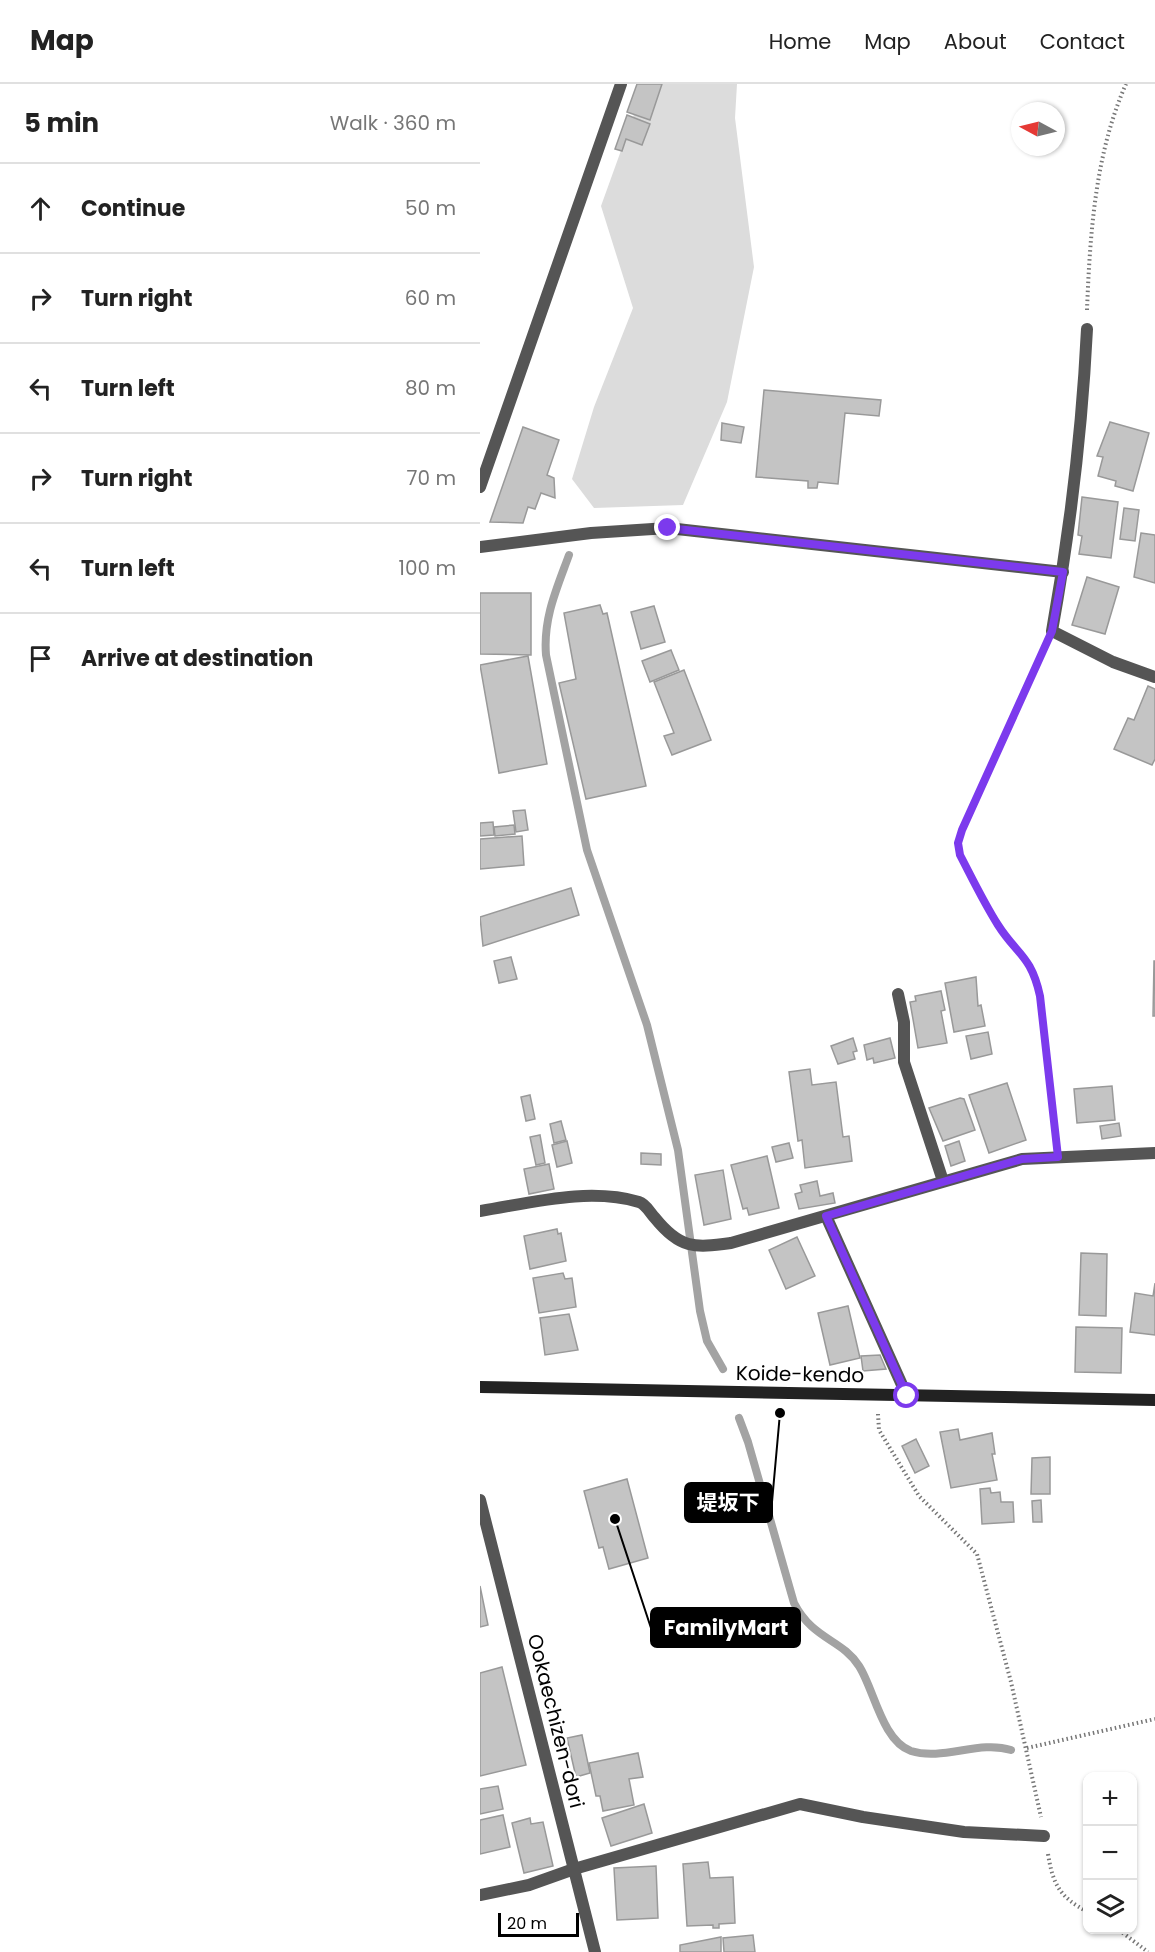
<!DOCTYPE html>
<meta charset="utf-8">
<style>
body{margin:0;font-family:Poppins,"Noto Sans JP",sans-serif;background:#f6f6f6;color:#222}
.controls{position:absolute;right:18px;bottom:18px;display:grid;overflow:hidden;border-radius:12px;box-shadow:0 2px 4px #0004}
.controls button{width:54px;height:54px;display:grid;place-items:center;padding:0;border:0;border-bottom:2px solid #e0e0e0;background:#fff;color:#222;font:30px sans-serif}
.compass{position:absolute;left:531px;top:18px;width:54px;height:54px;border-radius:50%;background:#fff;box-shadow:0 2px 4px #0004;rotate:277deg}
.scale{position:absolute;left:18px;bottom:15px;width:81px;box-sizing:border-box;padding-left:6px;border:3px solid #000;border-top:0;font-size:16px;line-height:21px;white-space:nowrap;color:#000;-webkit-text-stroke:4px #fff;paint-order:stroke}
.stop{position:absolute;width:18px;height:18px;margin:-14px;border:4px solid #7c3aed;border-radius:50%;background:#fff}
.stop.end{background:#7c3aed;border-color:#fff;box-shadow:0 2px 6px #0008}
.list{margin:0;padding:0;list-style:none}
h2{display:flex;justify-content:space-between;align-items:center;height:78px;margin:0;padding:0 24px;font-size:26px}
h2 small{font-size:20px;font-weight:400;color:#767676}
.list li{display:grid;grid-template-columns:39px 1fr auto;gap:18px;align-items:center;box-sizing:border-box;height:90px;padding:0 24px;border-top:2px solid #e0e0e0}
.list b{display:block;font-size:22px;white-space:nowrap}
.list em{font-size:20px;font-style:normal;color:#767676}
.icon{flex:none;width:33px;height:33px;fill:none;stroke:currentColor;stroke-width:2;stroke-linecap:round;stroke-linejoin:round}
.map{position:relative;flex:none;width:675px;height:1868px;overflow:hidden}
header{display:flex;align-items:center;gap:36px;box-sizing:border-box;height:84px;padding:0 30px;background:#fff;border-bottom:2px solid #e0e0e0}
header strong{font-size:28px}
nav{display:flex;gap:33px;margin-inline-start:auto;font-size:21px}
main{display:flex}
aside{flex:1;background:#fff}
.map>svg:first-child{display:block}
.green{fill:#dcdcdc}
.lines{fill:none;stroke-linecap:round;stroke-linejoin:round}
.stream{stroke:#a3a3a3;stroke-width:8}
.building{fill:#c4c4c4;stroke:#999;stroke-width:1.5}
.path{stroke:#777;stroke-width:4;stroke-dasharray:1.5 3;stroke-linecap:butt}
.service{stroke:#555;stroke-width:12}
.minor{stroke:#555;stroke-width:12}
.tertiary{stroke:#555;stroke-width:12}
.secondary{stroke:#222;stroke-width:12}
.route{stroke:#7c3aed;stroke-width:8}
.labels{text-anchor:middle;stroke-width:4.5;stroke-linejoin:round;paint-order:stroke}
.street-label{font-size:20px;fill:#000;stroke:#fff}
.leader{fill:none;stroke:#000;stroke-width:2}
.callout-dot{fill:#000;stroke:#fff;stroke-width:2}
.callout{fill:#000;stroke:#000;stroke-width:2}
.callout-label{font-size:21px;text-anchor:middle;font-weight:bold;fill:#fff}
</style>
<header>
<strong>Map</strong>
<nav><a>Home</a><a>Map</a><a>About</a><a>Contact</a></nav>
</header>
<main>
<aside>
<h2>5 min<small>Walk · 360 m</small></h2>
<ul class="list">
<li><svg class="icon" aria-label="ahead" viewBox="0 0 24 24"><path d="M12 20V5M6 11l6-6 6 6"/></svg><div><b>Continue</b></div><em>50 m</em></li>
<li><svg class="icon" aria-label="right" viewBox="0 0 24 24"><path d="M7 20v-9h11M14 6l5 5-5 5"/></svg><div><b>Turn right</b></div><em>60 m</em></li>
<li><svg class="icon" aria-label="left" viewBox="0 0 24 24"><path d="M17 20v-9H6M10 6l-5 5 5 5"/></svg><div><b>Turn left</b></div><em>80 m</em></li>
<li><svg class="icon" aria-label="right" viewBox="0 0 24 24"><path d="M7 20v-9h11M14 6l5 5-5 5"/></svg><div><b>Turn right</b></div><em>70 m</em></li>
<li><svg class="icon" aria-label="left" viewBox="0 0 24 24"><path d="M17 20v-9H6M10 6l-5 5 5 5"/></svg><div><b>Turn left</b></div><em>100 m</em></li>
<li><svg class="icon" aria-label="arrive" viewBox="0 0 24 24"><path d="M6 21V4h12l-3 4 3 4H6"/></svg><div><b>Arrive at destination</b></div></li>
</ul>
</aside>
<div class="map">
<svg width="675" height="1868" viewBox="0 0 675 1868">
<rect width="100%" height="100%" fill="#fff"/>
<polygon class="green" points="165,0 257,0 255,34 274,183 247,318 203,421 114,424 92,395 114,323 153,224 121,122"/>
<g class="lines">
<g class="stream">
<path d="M 89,471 C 77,504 63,534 66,571 L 107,766 L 167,941 L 198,1066 L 220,1227 L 227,1257 L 243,1285"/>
<path d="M 259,1334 L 268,1358 L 314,1519 C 333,1556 362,1555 379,1582 C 394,1605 402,1657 431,1667 C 463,1677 499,1656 531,1666"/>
</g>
</g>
<g class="building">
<polygon points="157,0 182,0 170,36 147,28"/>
<polygon points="147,31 170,40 162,61 146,55 142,67 135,65"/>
<polygon points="284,306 401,316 399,332 365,329 358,400 338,398 337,404 328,404 328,397 276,393"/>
<polygon points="630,338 669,349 653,407 635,402 636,397 618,392 623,373 617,372"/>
<polygon points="242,339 264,343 261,359 241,356"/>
<polygon points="43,343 79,356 67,391 74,394 75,414 61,409 55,425 48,423 43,439 10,438"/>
<polygon points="602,413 638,418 631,474 599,470 602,452 598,451"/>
<polygon points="644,424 659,426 655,457 640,455"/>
<polygon points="661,449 675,451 675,499 654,493"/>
<polygon points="607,493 639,503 625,550 592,541"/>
<polygon points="0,509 51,509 51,571 0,570"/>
<polygon points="120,521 123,530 127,529 166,702 106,715 79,599 96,595 84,529"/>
<polygon points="174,522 185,558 161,565 151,528"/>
<polygon points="191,566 199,586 170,598 162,577"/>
<polygon points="48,572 67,680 19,689 0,581"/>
<polygon points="204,586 231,656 192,671 184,652 194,649 174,598"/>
<polygon points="668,602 675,605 675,675 672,681 634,665 648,634 654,636"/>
<polygon points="45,726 48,746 36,748 33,727"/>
<polygon points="13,738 14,751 0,752 0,739"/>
<polygon points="34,741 35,750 15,752 14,743"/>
<polygon points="42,752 44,781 0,785 0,755"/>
<polygon points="91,804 99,831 3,862 0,833"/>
<polygon points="31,873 37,895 19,899 14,877"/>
<polygon points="674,877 675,877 675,932 673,932"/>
<polygon points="496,893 498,922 501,921 505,942 474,948 465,899"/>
<polygon points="461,907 465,926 461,927 467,959 438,964 430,918 436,917 435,912"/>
<polygon points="508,948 512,970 491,975 486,952"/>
<polygon points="373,954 377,967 373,968 375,975 358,980 351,962"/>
<polygon points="410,954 415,974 394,979 393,974 387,976 384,961"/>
<polygon points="330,985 332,1001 356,998 363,1053 369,1052 372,1077 325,1084 322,1056 318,1057 309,988"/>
<polygon points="527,999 546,1056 509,1069 489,1011"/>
<polygon points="632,1002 635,1036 597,1039 594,1005"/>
<polygon points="50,1011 55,1035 46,1037 41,1013"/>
<polygon points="480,1014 484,1015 495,1046 463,1057 449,1024"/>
<polygon points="81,1037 86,1056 74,1059 70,1040"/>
<polygon points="639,1039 641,1052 622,1055 620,1042"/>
<polygon points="60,1051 65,1079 56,1081 50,1053"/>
<polygon points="87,1057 92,1079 77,1083 72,1061"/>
<polygon points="479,1057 485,1077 471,1082 465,1062"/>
<polygon points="309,1059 313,1074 296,1078 292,1063"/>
<polygon points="161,1069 181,1070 181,1081 161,1080"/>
<polygon points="287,1072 299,1124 269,1131 267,1124 263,1125 251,1081"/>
<polygon points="69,1080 74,1105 49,1110 44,1085"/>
<polygon points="243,1086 251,1135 224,1141 215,1091"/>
<polygon points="337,1097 340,1112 353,1109 355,1119 319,1125 315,1110 322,1108 320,1101"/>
<polygon points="77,1145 78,1150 81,1149 86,1177 50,1185 44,1152"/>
<polygon points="317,1153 335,1192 306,1205 289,1166"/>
<polygon points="601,1169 627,1170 626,1232 599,1231"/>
<polygon points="83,1189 85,1195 92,1194 96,1223 59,1229 53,1194"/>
<polygon points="675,1199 675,1251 650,1248 655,1209 673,1212"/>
<polygon points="368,1222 380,1274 350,1281 338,1229"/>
<polygon points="89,1230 98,1266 65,1271 60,1234"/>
<polygon points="596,1243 642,1244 641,1289 595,1288"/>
<polygon points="400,1271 406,1285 383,1287 381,1272"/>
<polygon points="478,1345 480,1356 512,1349 515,1370 512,1370 517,1396 471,1404 460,1348"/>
<polygon points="436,1355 449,1382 435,1389 422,1362"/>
<polygon points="570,1373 570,1410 551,1410 552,1374"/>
<polygon points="147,1395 168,1474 129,1485 123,1463 119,1464 104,1407"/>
<polygon points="510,1404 511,1409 520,1408 521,1418 533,1418 534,1438 502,1440 500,1405"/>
<polygon points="561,1416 562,1438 553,1438 552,1417"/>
<polygon points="0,1502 8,1541 0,1543"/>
<polygon points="22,1583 46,1681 0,1692 0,1589"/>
<polygon points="102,1651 110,1689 96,1693 87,1654"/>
<polygon points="158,1669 163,1693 149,1695 154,1721 123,1727 120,1712 116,1712 109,1679"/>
<polygon points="18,1702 23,1725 0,1730 0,1705"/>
<polygon points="164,1720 172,1749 131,1762 122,1734"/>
<polygon points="23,1731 30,1763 0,1770 0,1736"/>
<polygon points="50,1734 51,1740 63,1738 73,1782 44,1789 32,1739"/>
<polygon points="228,1778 230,1794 253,1793 255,1839 239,1840 239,1844 233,1844 233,1841 207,1842 203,1780"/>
<polygon points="176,1782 178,1834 137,1836 134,1784"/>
<polygon points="273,1851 275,1868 244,1868 243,1854"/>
<polygon points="241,1853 241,1868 200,1868 200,1861"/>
</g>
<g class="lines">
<g class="path">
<path d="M 607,226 C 610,150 615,70 646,0"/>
<path d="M 564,565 L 482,746 L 478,759 L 480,771 C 492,794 504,819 518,841 C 537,871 551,871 560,912 L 576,1055"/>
<polyline points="398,1330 399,1346 439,1412 497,1470 531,1598 561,1733"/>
<polyline points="547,1664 675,1635"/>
<path d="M 568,1770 C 573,1800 579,1813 608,1828"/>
<polyline points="639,1846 668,1868"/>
</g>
<g class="service">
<path d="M 607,245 C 602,346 590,447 572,547 L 633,578 L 675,593"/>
<polyline points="418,910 424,938 424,978 463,1097"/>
<path d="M 0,1127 C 51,1119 108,1103 159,1118 C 166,1120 170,1129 175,1134 C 200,1165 214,1164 251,1159 L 542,1075 L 675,1069"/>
<polyline points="346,1132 427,1312"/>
<polyline points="0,1811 49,1801 94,1785"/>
</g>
<g class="minor">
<polyline points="0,463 111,449 188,444 583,488"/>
<polyline points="94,1785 320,1720 383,1733 484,1748 564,1752"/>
</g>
<g class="tertiary">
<polyline points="0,403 141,0"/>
<polyline points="0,1416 115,1868"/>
</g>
<polyline class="secondary" points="0,1303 675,1316"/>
</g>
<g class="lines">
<path class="route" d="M 188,444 L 583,488 L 572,547 L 482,746 L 478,759 L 480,771 C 492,794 504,819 518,841 C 537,871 551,871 560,912 L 578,1073 L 542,1075 L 346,1132 L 427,1312"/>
</g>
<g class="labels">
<g class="street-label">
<text transform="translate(320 1290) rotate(1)" y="7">Koide-kendo</text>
<text transform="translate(76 1637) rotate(76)" y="7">Ookaechizen-dori</text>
</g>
</g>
<path class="leader" d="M300 1329L292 1418M135 1435L171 1544"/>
<g class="callout-dot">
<circle cx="300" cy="1329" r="6"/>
<circle cx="135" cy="1435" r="6"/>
</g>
<g class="callout">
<rect x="205" y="1399" width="87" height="39" rx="6"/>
<rect x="171" y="1524" width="149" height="39" rx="6"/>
</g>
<g class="callout-label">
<text x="248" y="1426">堤坂下</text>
<text x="246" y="1551">FamilyMart</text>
</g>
</svg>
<div class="controls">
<button>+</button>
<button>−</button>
<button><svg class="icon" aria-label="layers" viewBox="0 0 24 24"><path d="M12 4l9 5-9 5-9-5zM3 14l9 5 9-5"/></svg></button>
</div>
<svg class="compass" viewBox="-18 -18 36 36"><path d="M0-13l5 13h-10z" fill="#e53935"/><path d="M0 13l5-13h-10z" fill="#767676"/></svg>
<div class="scale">20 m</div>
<div class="stop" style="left:427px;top:1312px"></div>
<div class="stop end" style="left:188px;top:444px"></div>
</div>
</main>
